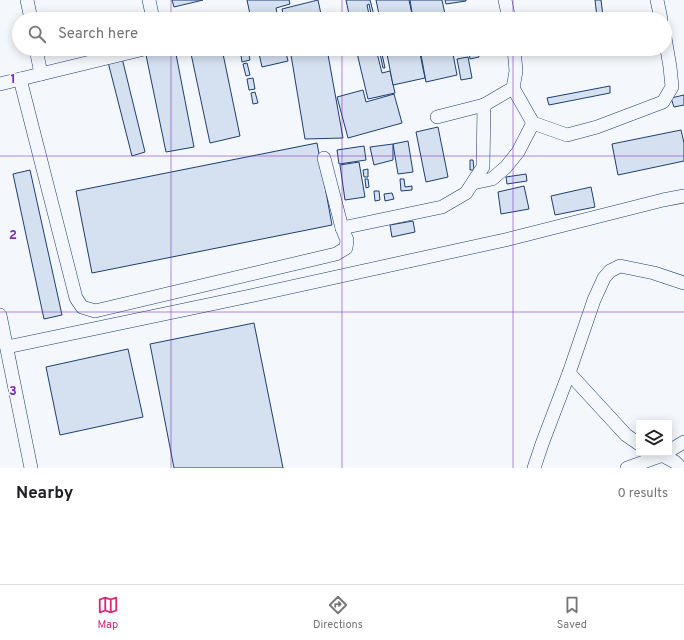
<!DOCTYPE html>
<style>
body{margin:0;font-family:Overpass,sans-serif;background:#f6f6f6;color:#202124}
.controls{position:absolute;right:12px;bottom:12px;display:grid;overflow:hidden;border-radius:0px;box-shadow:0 2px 10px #0003}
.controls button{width:36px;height:36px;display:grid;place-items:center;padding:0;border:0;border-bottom:1px solid #e0e0e0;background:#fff;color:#202124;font:20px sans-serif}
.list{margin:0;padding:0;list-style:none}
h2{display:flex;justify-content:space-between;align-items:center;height:52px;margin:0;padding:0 16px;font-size:17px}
h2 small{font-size:13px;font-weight:400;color:#757577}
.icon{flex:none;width:22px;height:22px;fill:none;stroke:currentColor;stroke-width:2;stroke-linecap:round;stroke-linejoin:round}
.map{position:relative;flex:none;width:684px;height:468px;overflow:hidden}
.search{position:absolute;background:#fff;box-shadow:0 2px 10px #0003;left:12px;right:12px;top:12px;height:44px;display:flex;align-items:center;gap:10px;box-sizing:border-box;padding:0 14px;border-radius:22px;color:#757577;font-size:15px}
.sheet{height:116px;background:#fff}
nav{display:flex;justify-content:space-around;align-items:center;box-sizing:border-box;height:56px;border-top:1px solid #e0e0e0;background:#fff;font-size:11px;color:#757577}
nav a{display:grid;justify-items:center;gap:2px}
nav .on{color:#db2777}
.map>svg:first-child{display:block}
.building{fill:#d5e0f0;stroke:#1d3f73}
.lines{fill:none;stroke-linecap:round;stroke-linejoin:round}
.minor-casing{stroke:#1d3f73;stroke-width:14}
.minor{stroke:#f4f7fb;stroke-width:13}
.grid{fill:none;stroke:#7b2cbf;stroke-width:1;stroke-opacity:0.55}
.grid-label{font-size:13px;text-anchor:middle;font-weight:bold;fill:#7b2cbf;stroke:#f4f7fb;stroke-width:3;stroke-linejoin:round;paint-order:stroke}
</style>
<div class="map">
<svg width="684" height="468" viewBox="0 0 684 468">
<rect width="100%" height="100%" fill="#f4f7fb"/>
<g class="building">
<polygon points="172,0 203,0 174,7"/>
<polygon points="247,0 289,0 290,4 276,8 278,19 251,19"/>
<polygon points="318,0 322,19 284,19 282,9"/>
<polygon points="346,0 370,0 375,19 372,19 369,4 367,5 370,19 350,19"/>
<polygon points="376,0 409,0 413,19 380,19"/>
<polygon points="410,0 442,0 446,19 413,19"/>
<polygon points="445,0 466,0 466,1 446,4"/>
<polygon points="595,0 601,0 603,16 597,17"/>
<polygon points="494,13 495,19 486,19 485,14"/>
<polygon points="172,49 175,49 194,147 166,152 146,55"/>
<polygon points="190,49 222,49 240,136 210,143"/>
<polygon points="240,49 248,49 250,60 242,62"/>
<polygon points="258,49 285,49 288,61 262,67"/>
<polygon points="290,49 327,49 343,138 305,139"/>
<polygon points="356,49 376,49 382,73 390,71 395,93 368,99"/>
<polygon points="379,49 381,49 385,68 383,68"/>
<polygon points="386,49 419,49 425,78 393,85"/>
<polygon points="420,49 452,49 457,75 426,82"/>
<polygon points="478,51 479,57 470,59 469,53"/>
<polygon points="468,57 472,78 461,80 457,59"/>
<polygon points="122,58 145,152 132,156 108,62"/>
<polygon points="247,63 250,75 246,76 243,64"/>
<polygon points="253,78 255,89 249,90 247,79"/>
<polygon points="610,86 610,93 549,105 547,98"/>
<polygon points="363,90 366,102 394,94 402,123 348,138 337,97"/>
<polygon points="255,92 258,103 253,104 251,93"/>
<polygon points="684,95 684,105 674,107 671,98"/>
<polygon points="438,127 448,177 426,182 416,132"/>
<polygon points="681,130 684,143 684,161 618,175 612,144"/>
<polygon points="408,141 413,172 398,174 393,144"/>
<polygon points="317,143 332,225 92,273 76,191"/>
<polygon points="393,144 393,160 374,165 370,147"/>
<polygon points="364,146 366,160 339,164 337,150"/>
<polygon points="470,160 473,160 474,170 470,170"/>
<polygon points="359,162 365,197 345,200 340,165"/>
<polygon points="368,169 368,177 364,177 363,170"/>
<polygon points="30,170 62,315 44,319 13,174"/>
<polygon points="526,174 527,181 507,184 506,177"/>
<polygon points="365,179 368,179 369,187 366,188"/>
<polygon points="400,179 404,179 405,187 412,186 412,190 401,191"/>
<polygon points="524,186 529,209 501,214 498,192"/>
<polygon points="591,187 595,207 555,215 551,196"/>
<polygon points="374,191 379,191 380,200 375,201"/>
<polygon points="392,193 394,199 385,201 384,194"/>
<polygon points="413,221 415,232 392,237 390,225"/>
<polygon points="254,323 283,468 174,468 150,344"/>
<polygon points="128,349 143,417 60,435 46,367"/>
</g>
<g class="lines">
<defs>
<g id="minor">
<polyline points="27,0 31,19"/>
<polyline points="149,0 153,19"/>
<polyline points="505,0 509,19"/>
<polyline points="657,0 661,19"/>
<polyline points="36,49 41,74"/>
<polyline points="20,79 76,298 82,307 95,311 336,254 346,248 347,240 342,228 324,158"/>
<polyline points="0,84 144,49"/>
<polyline points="513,88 533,123 567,135 597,127 663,102 672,87 670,67 665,38"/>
<polyline points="437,117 484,105 513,88 516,71 514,49"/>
<polyline points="473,183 492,179 506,167 518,152 533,123"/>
<polyline points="342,228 442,207 466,193 483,167 484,105"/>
<polyline points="0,315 31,468"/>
<polyline points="7,347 250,296 509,239 663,200 684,196"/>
<polyline points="569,373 626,435 639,444"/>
<polyline points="669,451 684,442"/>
<polyline points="658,453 675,462 681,468"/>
<polyline points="534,468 542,444 569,373 594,300 604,278 610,271 620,266 654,273 684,283"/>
<polyline points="627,468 663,455 666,453"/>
</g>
</defs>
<use href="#minor" class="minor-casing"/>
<use href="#minor" class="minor"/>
</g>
<path class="grid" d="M 171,0 L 171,19M 342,0 L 342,19M 513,0 L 513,19M 171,49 L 171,468M 342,49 L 342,468M 513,49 L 513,468M 0,156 L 684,156M 0,312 L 684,312"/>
<g class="grid-label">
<text x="13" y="83">1</text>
<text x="13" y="239">2</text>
<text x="13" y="395">3</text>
</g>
</svg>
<div class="controls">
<button><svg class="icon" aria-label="layers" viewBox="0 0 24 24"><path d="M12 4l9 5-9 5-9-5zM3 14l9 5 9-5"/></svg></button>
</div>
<div class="search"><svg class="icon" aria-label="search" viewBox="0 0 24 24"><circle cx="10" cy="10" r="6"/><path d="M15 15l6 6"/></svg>Search here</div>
</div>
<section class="sheet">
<h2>Nearby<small>0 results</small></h2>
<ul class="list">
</ul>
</section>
<nav>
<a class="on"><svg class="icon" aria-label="map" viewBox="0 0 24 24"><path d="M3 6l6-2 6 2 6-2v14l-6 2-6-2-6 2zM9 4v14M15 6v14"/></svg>Map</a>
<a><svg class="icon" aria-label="directions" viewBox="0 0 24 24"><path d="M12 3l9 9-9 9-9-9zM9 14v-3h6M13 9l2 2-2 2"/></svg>Directions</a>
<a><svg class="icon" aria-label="saved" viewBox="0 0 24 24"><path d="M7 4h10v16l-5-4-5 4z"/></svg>Saved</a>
</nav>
